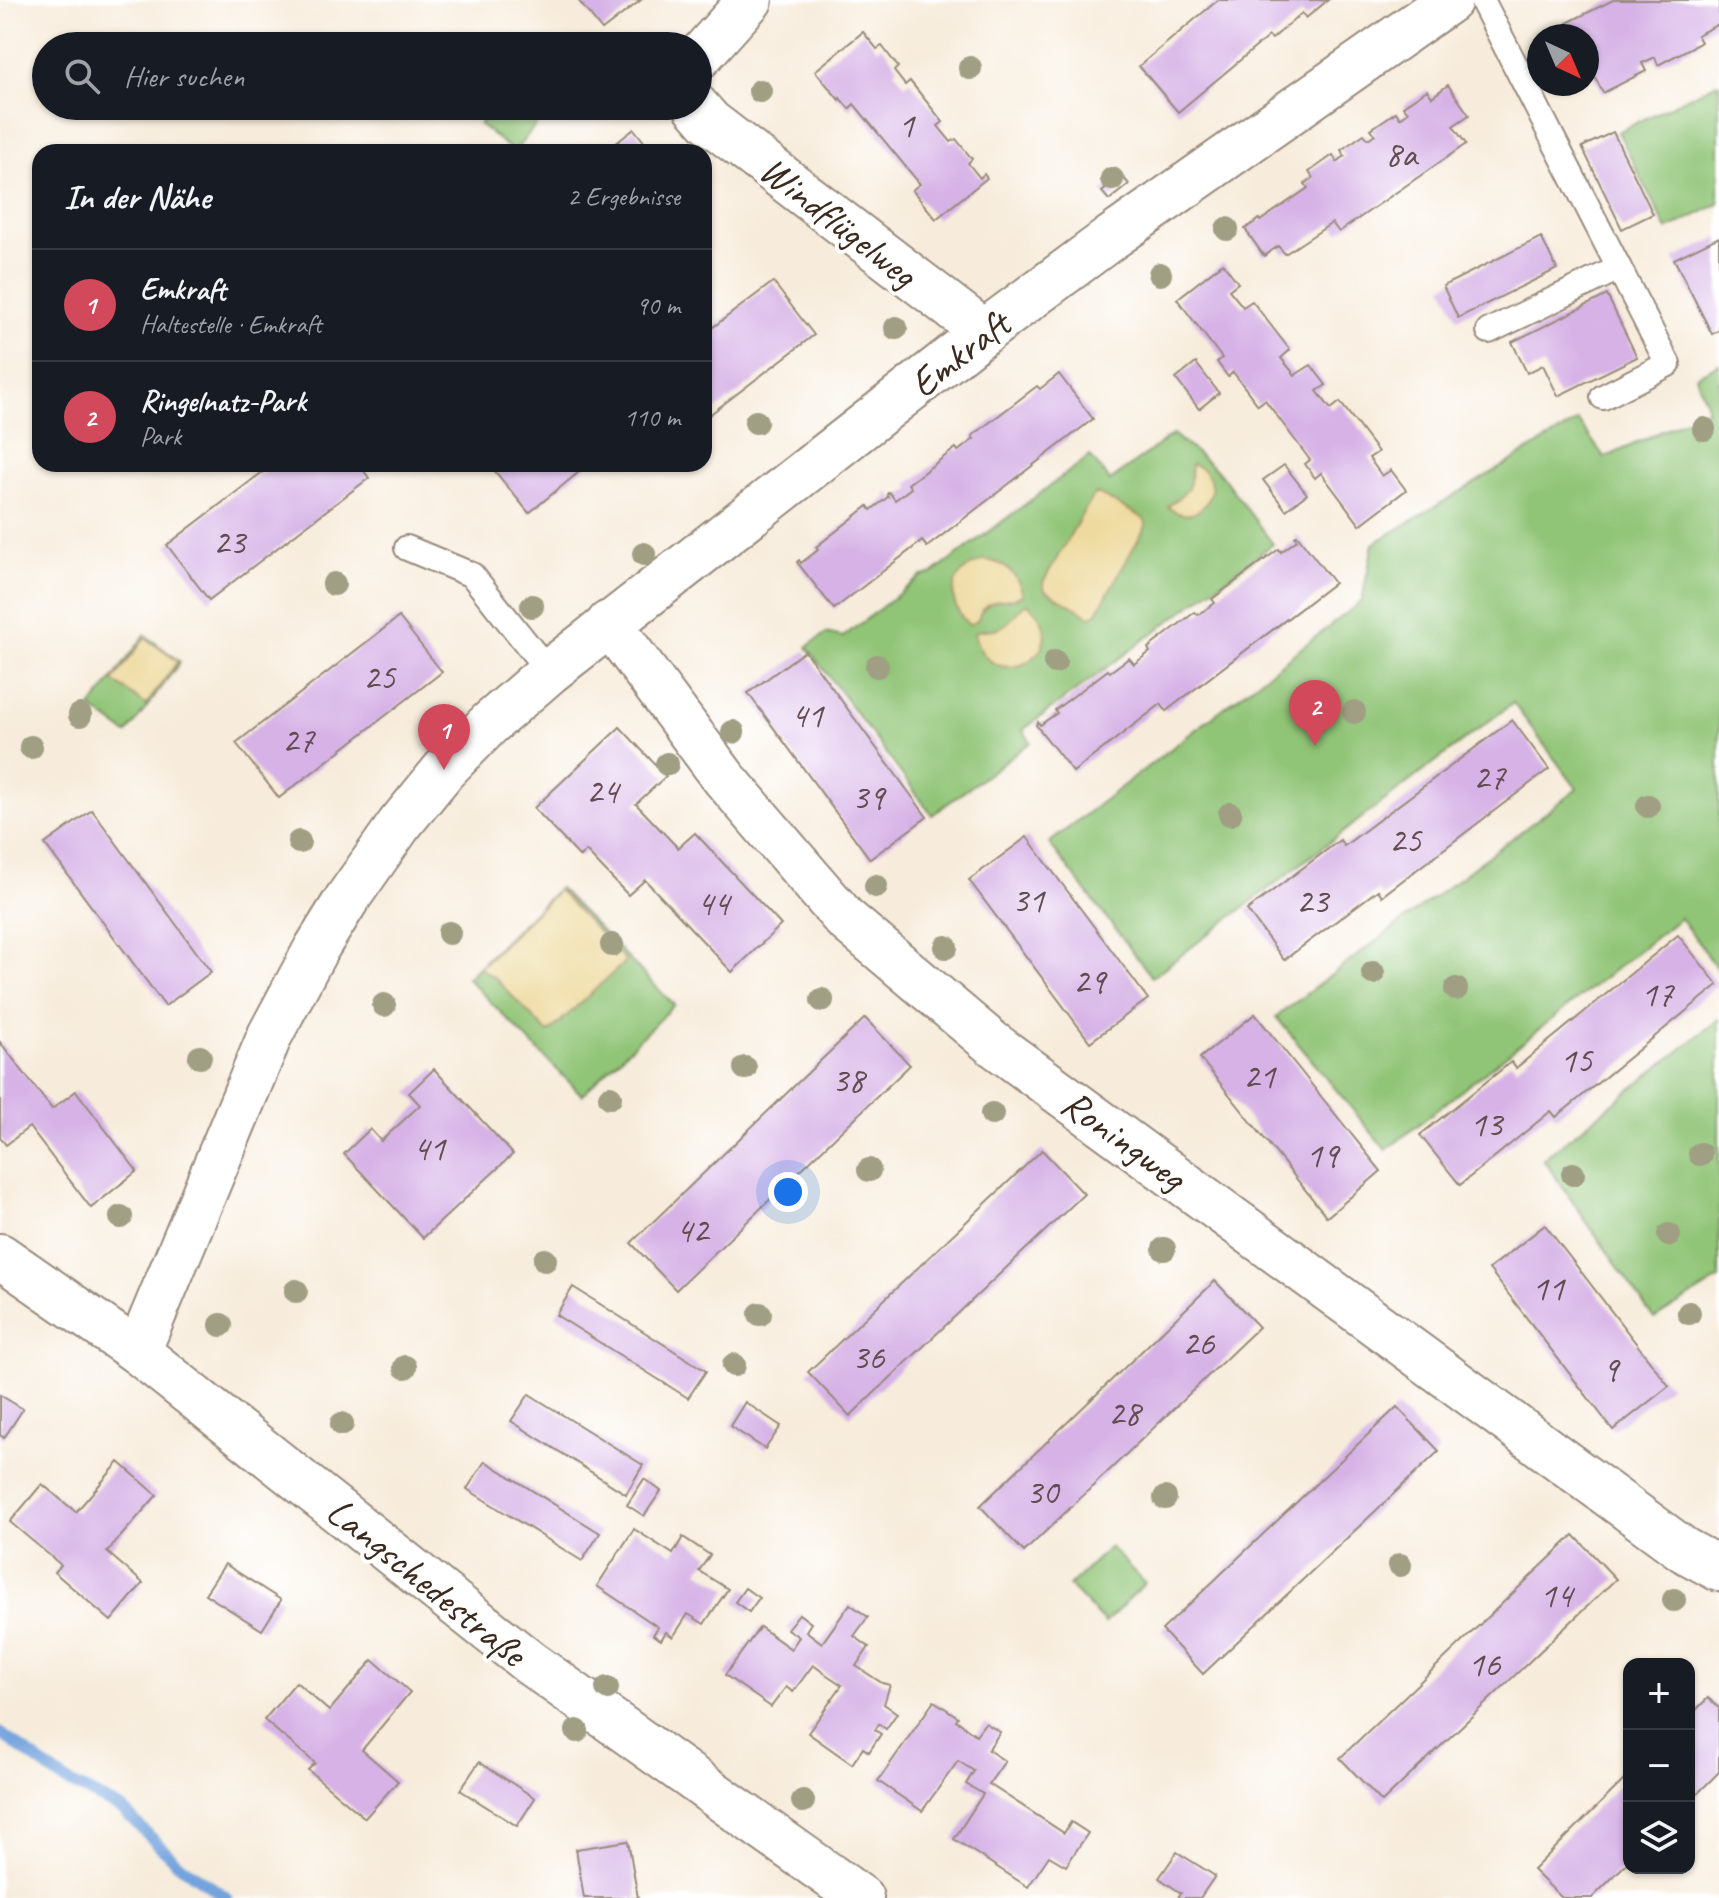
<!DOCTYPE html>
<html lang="de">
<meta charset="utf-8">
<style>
body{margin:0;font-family:Caveat,sans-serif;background:#20242c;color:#f1f3f6}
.controls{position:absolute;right:24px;bottom:24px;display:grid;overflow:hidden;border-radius:16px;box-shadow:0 2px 6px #0004}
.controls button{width:72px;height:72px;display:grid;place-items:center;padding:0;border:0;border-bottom:2px solid #363941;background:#171b24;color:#f1f3f6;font:40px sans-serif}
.compass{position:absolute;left:1527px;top:24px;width:72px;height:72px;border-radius:50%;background:#171b24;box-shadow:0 2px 6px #0004;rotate:136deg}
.you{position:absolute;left:788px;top:1192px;width:28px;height:28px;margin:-20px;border:6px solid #fff;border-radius:50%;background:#1a73e8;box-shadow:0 0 0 12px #1a73e833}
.badge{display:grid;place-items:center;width:52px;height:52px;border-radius:50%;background:#d1495b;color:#fff;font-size:26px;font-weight:700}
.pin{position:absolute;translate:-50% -66px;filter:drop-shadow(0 2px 4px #0008)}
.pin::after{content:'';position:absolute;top:42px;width:28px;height:24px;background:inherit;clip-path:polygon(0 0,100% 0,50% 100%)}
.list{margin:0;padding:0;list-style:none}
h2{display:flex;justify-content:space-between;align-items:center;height:104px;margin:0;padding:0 32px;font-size:34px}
h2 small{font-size:26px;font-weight:400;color:#9ea1a6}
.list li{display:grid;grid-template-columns:52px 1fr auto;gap:24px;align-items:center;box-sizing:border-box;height:112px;padding:0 32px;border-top:2px solid #363941}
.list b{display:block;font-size:30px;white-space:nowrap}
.list p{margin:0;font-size:26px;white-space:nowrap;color:#9ea1a6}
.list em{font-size:26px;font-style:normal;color:#9ea1a6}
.icon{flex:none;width:44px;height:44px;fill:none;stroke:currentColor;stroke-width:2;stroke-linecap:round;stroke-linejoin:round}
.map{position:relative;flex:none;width:1719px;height:1898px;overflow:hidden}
.search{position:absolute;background:#171b24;box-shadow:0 2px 6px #0004;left:32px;top:32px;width:680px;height:88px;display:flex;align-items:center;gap:20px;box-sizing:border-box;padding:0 28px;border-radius:44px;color:#9ea1a6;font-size:30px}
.panel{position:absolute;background:#171b24;box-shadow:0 2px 6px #0004;left:32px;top:144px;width:680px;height:328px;border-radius:24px}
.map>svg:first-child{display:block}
.green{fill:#90c476;stroke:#66774a;stroke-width:2}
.sand{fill:#eeda9e;stroke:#94825e;stroke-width:2}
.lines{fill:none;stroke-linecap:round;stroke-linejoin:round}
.stream{stroke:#73a3dd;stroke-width:12}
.building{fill:#d6b2e6}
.service-casing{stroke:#998b7c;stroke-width:28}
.minor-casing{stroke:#998b7c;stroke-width:48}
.service{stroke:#fff;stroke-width:24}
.minor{stroke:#fff;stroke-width:44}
.tree{fill:#a09f84}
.labels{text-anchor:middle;stroke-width:8;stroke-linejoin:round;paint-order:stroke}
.number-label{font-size:36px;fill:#624c50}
.street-label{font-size:40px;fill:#3b2a1e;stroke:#fff}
</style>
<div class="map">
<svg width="1719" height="1898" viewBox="0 0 1719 1898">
<rect width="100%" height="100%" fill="#fff"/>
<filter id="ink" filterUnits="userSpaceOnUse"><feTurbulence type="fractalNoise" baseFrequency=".0125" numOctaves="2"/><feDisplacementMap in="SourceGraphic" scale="16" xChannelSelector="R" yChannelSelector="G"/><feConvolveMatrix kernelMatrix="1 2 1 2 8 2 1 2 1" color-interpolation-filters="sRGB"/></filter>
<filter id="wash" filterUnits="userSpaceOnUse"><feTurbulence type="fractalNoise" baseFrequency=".006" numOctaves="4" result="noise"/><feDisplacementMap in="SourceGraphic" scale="32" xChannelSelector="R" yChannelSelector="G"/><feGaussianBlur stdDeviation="1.8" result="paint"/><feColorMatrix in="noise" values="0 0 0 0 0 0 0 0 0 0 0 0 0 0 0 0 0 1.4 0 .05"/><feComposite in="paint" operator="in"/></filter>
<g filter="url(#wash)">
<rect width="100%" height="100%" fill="#f7ecdb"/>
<g class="green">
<polygon points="1719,82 1719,204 1667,230 1618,132"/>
<polygon points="494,106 551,106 514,152 479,124"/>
<polygon points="1719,364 1719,971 1680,918 1386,1150 1276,1017 1577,789 1513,703 1152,977 1049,843 1362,601 1373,544 1578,421 1605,458 1708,409 1696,376"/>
<polygon points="1173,434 1219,472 1273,544 1023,730 1031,742 932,815 807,647 826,633 843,637 922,576 932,574 1090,456 1110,481"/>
<polygon points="145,635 180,662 127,734 91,708"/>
<polygon points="559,888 674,1005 582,1095 467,978"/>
<polygon points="1719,1019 1719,1279 1654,1319 1543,1159"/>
<polygon points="1110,1547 1145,1583 1105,1623 1069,1586"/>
</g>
<g class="sand">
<path d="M 1192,464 C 1233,478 1201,534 1168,507 C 1174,500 1185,496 1189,486 C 1192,478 1189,472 1192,464 Z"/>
<polygon points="1095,494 1099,494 1143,518 1146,522 1146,526 1096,614 1090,616 1045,590 1043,582 1092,497"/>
<path d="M 986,560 C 1007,563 1018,575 1023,595 C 1006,604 985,594 978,620 L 969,625 C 943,600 950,569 986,560 Z"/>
<path d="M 1027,603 C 1031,607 1037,612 1040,617 C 1064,662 987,694 974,633 C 983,628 992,631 1001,627 C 1013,621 1017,609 1027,603 Z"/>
<polygon points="145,638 178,661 146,705 113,681"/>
<polygon points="558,890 626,961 548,1033 494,977 479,968"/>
</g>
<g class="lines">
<polyline class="stream" points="0,1733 64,1780 122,1809 177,1863 227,1898"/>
</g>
<g id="blocks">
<g class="building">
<polygon points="578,0 641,0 602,30"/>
<polygon points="1218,0 1328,0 1306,18 1302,13 1272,39 1269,36 1178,112 1139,66"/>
<polygon points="1613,0 1719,0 1719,24 1697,35 1701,42 1698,44 1658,65 1655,57 1649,60 1642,63 1646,71 1603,93 1587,61 1587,36 1574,36 1567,23"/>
<polygon points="863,32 877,49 882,46 898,67 894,71 905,85 910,81 943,122 938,126 951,142 956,139 972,159 968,163 980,178 984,174 987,178 936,219 912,190 920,184 854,104 849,109 840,98 839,100 815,71"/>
<polygon points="1448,85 1469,115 1453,126 1466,144 1339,232 1332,223 1285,254 1278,246 1264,256 1245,229 1259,219 1260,221 1308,188 1305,184 1313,178 1309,172 1333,155 1337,162 1345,156 1341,150 1364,134 1368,139 1375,134 1371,129 1396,112 1400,118 1408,112 1403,106 1427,90 1432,97"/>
<polygon points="634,129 652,152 605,152"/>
<polygon points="1613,132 1653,214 1622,229 1582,147"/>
<polygon points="1122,176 1129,184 1109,200 1102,192"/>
<polygon points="1541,237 1557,269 1458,318 1443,286"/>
<polygon points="1719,237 1719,330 1712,334 1674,259"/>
<polygon points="1223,263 1238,283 1229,290 1243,307 1252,301 1290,350 1281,358 1295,375 1311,365 1326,385 1317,391 1331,409 1340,402 1378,452 1369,458 1382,476 1391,470 1406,490 1360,525 1321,473 1315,478 1305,464 1310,460 1265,400 1258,405 1233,372 1228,377 1217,362 1222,358 1177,299"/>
<polygon points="773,282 814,335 704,419 704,334"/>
<polygon points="1607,295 1637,357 1558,396 1543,365 1527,373 1512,342"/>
<polygon points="1196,363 1219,393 1199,409 1176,379"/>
<polygon points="1059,374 1093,419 927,547 922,541 834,609 797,562 799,560 801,563 818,550 816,547 868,506 871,510 888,497 887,494 889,492 895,500 911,488 908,484 956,448 958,451 974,439 972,436 1037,386 1040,389"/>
<polygon points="273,464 359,464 369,478 209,600 167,545"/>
<polygon points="489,464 583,464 585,467 529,513"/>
<polygon points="1284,465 1307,494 1286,510 1263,480"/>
<polygon points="1297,535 1334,583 1166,711 1161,704 1073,772 1036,725 1038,722 1040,725 1057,713 1055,710 1108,670 1110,672 1129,658 1134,664 1150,652 1148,648 1195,612 1198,615 1215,603 1212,599 1279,549 1281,552 1297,540 1295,537"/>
<polygon points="399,617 442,672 279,798 236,743"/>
<polygon points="805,651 927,817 870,859 748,693"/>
<polygon points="1512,720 1549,769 1382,896 1378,890 1284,960 1247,910 1340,840 1344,846"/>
<polygon points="620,727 666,776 636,804 678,848 695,833 781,925 732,972 645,880 628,895 586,851 580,857 534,808"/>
<polygon points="92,810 211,972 165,1006 45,844"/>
<polygon points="1027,837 1148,999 1090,1042 969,880"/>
<polygon points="1678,935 1718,985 1556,1117 1551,1111 1460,1185 1420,1135 1511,1062 1516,1068"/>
<polygon points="1255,1014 1381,1171 1327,1217 1200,1058"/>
<polygon points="865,1018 910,1065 676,1290 631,1243"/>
<polygon points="0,1042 52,1109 76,1091 137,1171 91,1208 29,1127 6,1145 0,1137"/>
<polygon points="434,1069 513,1154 423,1238 344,1154 370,1129 381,1141 420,1105 409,1093"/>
<polygon points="1042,1150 1084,1194 850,1416 808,1372"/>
<polygon points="1545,1225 1669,1386 1613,1430 1489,1269"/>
<polygon points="1215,1281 1259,1327 1024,1552 980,1506"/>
<polygon points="573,1287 706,1371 688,1398 556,1315"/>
<polygon points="529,1394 643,1465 626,1494 511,1421"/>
<polygon points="0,1395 23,1409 4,1438 0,1435"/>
<polygon points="745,1402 781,1426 765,1449 730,1426"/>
<polygon points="1397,1407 1439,1451 1203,1674 1162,1630"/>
<polygon points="485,1461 600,1533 582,1561 467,1489"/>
<polygon points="119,1462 157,1495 107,1552 143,1583 111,1621 54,1572 61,1565 10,1522 42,1484 76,1512"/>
<polygon points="644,1479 661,1491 644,1516 627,1505"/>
<polygon points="634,1529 673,1554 683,1537 710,1555 699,1571 728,1589 704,1624 688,1614 673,1637 666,1632 661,1640 653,1635 658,1627 597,1586"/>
<polygon points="1574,1535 1616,1579 1382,1802 1340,1758"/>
<polygon points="225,1564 281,1600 262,1630 205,1594"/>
<polygon points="745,1588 759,1598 749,1612 735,1602"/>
<polygon points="850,1604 868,1617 854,1636 869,1647 856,1666 882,1683 890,1685 884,1704 897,1713 886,1729 879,1724 875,1730 881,1734 869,1752 863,1748 852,1764 808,1733 842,1685 827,1675 813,1665 793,1692 786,1687 771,1707 725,1675 760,1627 791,1649 799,1637 787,1629 799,1614 811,1623 806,1631 822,1643"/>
<polygon points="373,1660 410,1692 362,1750 398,1781 365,1818 308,1770 315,1763 264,1720 296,1682 329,1711"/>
<polygon points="1708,1698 1719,1708 1719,1772 1689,1802 1689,1717"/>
<polygon points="934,1701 958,1717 956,1720 976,1735 985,1723 1000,1732 988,1750 1005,1761 989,1784 1064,1833 1071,1822 1088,1833 1066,1866 1049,1856 1028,1887 954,1839 983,1794 966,1784 974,1771 958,1761 922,1811 878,1781"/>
<polygon points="479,1762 535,1798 517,1826 460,1790"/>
<polygon points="1629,1775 1629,1861 1592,1898 1562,1898 1533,1870"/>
<polygon points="628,1841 638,1898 584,1898 576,1849"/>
<polygon points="1177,1852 1215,1876 1200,1898 1178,1898 1181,1893 1159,1878"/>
</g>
</g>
</g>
<g filter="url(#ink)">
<use href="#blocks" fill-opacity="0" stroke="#998b7c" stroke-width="2"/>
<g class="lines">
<defs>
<g id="service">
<polyline points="1482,0 1668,364 1603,397"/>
<polyline points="1489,331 1619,268"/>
<polyline points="407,548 472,575 549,672"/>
</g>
<g id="minor">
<polyline points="698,58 750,0"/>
<polyline points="696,106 710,122 984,332"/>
<polyline points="609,623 724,778 844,918 992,1043 1684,1550 1719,1569"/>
<polyline points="0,1256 138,1352 530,1663 861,1898"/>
<polyline points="138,1352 270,1035 316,949 347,899 399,825 444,770 489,724 549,672 984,332 1111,238 1450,0"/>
</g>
</defs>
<use href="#service" class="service-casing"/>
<use href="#minor" class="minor-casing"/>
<use href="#service" class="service"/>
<use href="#minor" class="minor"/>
</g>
<g class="tree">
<circle cx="970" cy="68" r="12"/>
<circle cx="760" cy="91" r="12"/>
<circle cx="1112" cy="179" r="12"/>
<circle cx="1227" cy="229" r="12"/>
<circle cx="1160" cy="274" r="12"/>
<circle cx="896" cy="328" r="12"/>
<circle cx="756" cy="422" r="12"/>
<circle cx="1704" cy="429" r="12"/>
<circle cx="644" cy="554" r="12"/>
<circle cx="334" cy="584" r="12"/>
<circle cx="532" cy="606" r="12"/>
<circle cx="1055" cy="662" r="12"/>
<circle cx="877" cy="666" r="12"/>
<circle cx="1354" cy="712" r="12"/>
<circle cx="80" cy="715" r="12"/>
<circle cx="733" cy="732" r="12"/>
<circle cx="31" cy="747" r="12"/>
<circle cx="667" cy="764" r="12"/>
<circle cx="1648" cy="806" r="12"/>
<circle cx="1230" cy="814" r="12"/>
<circle cx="299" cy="842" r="12"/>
<circle cx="876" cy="886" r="12"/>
<circle cx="449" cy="933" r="12"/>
<circle cx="612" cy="945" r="12"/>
<circle cx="946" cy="947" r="12"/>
<circle cx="1373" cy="973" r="12"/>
<circle cx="1456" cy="989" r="12"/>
<circle cx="822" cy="1000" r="12"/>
<circle cx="384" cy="1005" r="12"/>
<circle cx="200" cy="1057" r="12"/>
<circle cx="745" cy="1068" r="12"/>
<circle cx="610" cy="1097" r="12"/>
<circle cx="992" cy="1114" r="12"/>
<circle cx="1700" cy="1154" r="12"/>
<circle cx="869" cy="1170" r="12"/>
<circle cx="1573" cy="1174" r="12"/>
<circle cx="121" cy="1217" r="12"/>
<circle cx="1669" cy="1235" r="12"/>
<circle cx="1164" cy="1249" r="12"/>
<circle cx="545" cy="1260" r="12"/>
<circle cx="296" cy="1291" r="12"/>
<circle cx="1689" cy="1313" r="12"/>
<circle cx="760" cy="1314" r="12"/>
<circle cx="221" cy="1325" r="12"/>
<circle cx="734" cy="1365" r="12"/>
<circle cx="405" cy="1367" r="12"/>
<circle cx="342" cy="1424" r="12"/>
<circle cx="1165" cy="1498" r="12"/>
<circle cx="1400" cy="1565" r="12"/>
<circle cx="1674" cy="1600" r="12"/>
<circle cx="607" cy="1688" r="12"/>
<circle cx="577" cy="1731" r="12"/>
<circle cx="803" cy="1801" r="12"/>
</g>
</g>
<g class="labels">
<g class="number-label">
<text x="906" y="137">1</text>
<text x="1401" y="166">8a</text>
<text x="229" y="554">23</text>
<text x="379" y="689">25</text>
<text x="807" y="727">41</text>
<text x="298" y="752">27</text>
<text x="1489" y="789">27</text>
<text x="602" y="803">24</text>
<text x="868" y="809">39</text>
<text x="1405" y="852">25</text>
<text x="1028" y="912">31</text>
<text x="1312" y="913">23</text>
<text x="713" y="915">44</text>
<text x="1089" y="993">29</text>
<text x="1657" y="1006">17</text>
<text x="1576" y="1072">15</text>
<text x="1259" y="1088">21</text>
<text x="848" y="1092">38</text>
<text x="1486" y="1136">13</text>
<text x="429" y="1160">41</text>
<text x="1322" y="1167">19</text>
<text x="692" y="1242">42</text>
<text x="1548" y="1300">11</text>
<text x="1198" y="1355">26</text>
<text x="868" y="1369">36</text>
<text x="1610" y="1381">9</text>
<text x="1124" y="1425">28</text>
<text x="1042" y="1504">30</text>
<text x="1556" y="1607">14</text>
<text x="1484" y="1676">16</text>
</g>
<g class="street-label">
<text transform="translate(839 221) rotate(38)" y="14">Windflügelweg</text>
<text transform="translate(959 353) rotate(-38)" y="14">Emkraft</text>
<text transform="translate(1124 1139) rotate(36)" y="14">Roningweg</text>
<text transform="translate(427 1581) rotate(39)" y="14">Langschedestraße</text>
</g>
</g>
</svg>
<div class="controls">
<button>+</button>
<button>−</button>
<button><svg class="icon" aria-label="layers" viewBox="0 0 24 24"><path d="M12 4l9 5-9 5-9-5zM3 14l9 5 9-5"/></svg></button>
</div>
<svg class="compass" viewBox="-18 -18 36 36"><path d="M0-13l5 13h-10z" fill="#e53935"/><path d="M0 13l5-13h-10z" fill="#9ea1a6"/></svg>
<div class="you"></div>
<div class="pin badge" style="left:444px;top:770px">1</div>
<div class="pin badge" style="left:1315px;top:746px">2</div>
<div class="search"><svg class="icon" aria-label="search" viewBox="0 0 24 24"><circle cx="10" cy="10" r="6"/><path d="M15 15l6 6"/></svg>Hier suchen</div>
<section class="panel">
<h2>In der Nähe<small>2 Ergebnisse</small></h2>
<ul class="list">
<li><span class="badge">1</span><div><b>Emkraft</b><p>Haltestelle · Emkraft</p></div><em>90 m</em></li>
<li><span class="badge">2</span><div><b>Ringelnatz-Park</b><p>Park</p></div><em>110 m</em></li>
</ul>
</section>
</div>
